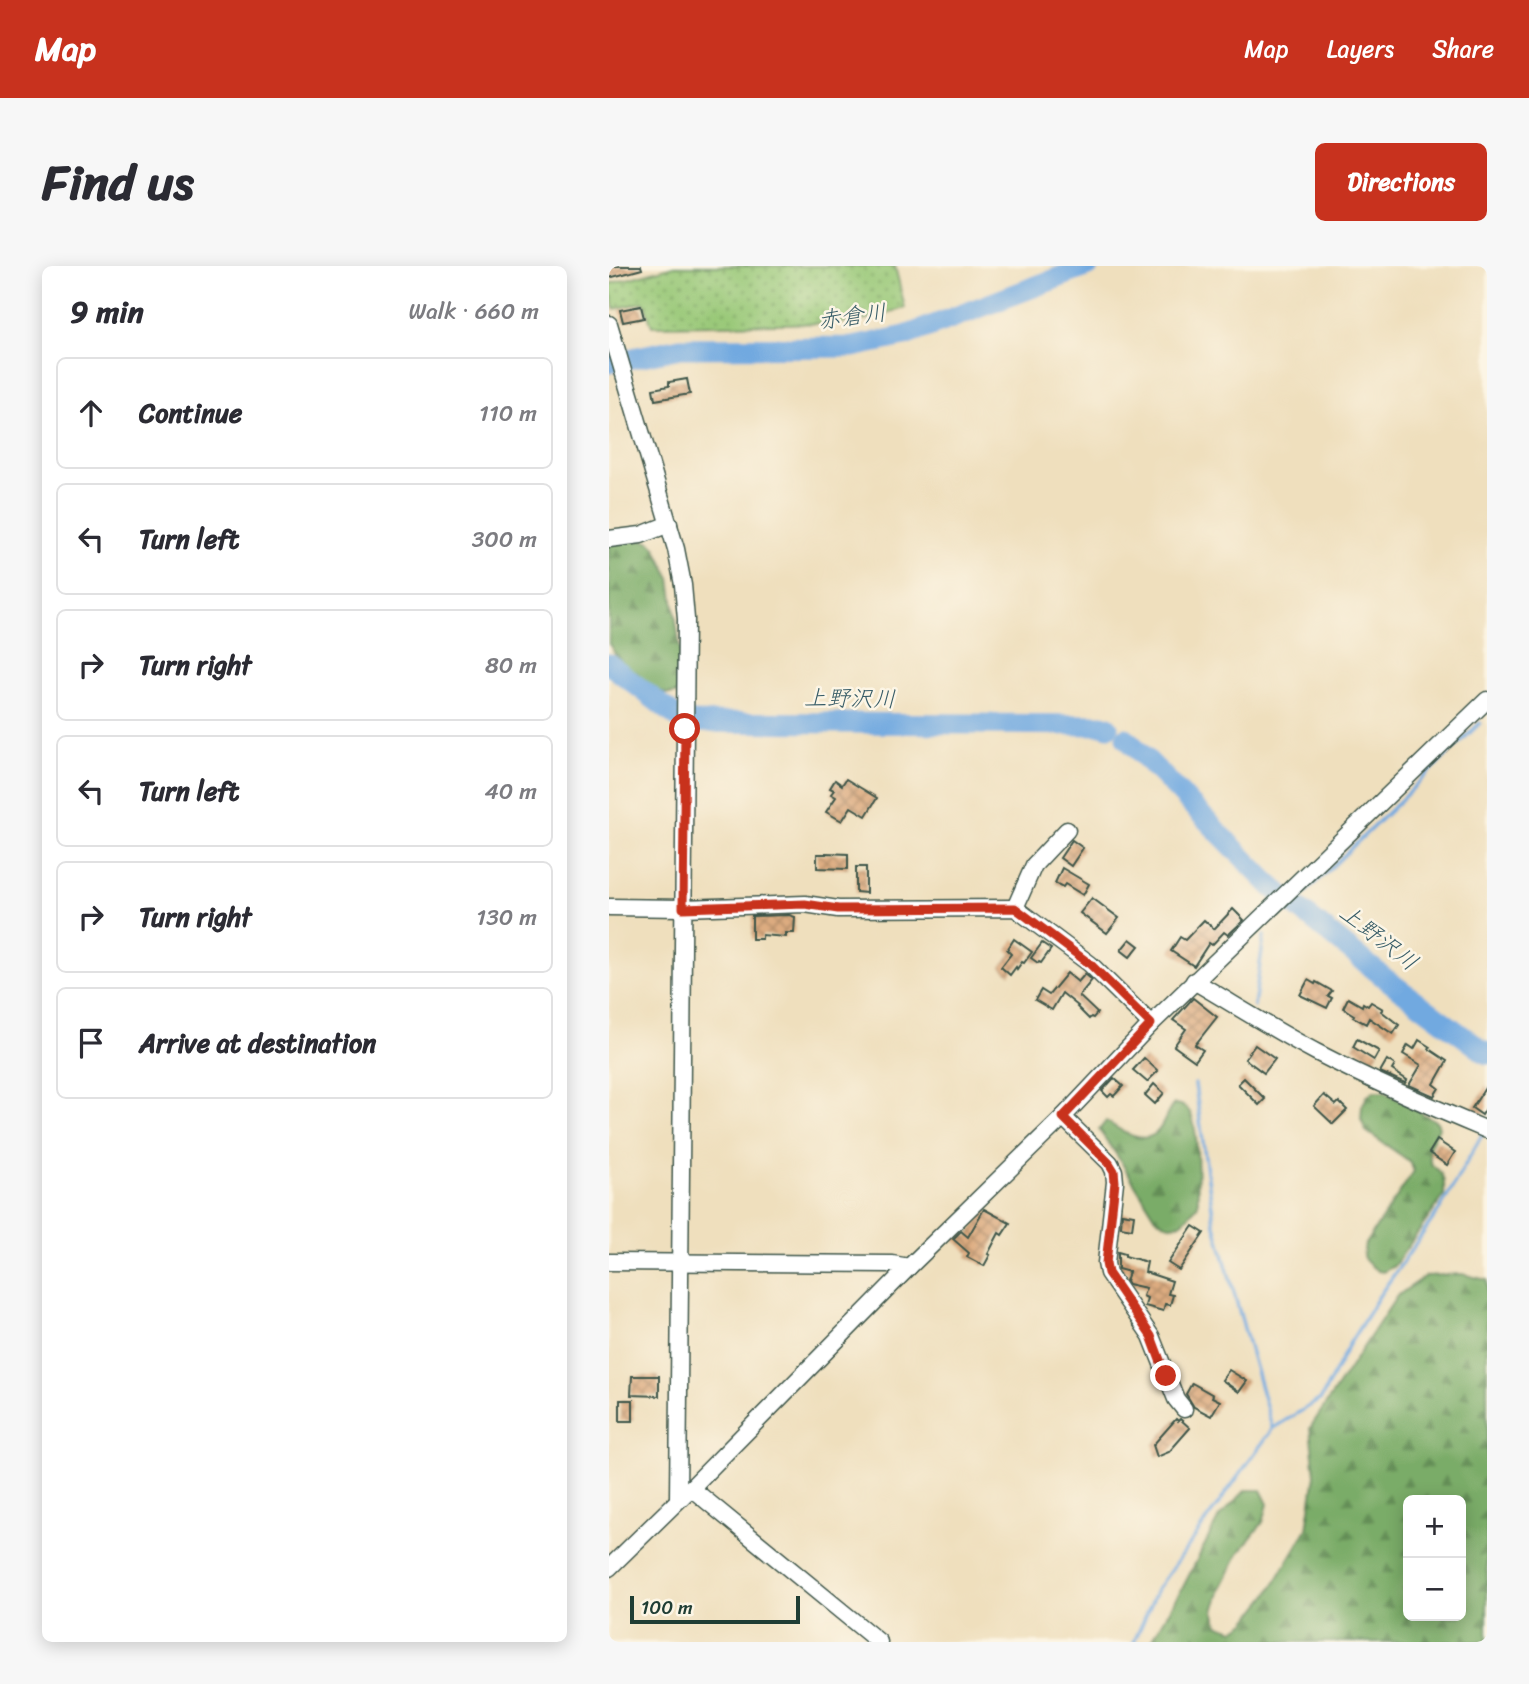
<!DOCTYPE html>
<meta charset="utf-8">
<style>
body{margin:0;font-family:Sriracha,"Klee One",sans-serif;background:#f7f7f7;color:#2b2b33}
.controls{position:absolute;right:21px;bottom:21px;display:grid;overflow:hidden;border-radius:10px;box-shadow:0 4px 18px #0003}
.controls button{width:63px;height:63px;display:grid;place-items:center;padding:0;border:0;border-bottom:2px solid #e1e1e2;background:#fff;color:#2b2b33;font:35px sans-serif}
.scale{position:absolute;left:21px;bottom:18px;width:170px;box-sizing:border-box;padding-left:7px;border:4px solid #1f3d34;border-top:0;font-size:19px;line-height:24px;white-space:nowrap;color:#1f3d34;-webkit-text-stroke:5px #fcf5e5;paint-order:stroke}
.stop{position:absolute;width:21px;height:21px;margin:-16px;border:5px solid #c8321e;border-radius:50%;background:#fff}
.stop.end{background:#c8321e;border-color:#fff;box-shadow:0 2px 7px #0008}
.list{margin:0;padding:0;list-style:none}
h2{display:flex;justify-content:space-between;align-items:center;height:91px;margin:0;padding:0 28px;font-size:30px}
h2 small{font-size:23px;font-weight:400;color:#7c7c81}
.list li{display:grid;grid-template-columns:46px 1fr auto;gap:21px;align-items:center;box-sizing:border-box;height:112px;margin:0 14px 14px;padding:0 14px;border:2px solid #e1e1e2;border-radius:10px}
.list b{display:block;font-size:26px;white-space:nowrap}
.list em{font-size:23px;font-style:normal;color:#7c7c81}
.icon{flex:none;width:38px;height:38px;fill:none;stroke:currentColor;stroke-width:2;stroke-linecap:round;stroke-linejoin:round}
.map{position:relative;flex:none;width:878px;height:1376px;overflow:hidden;border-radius:10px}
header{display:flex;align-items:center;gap:42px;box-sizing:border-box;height:98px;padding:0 35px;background:#c8321e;color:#fff}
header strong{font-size:33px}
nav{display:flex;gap:38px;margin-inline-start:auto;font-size:24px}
.intro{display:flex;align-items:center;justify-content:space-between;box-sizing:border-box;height:168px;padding:0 42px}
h1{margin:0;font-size:49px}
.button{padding:18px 32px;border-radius:10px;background:#c8321e;color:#fff;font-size:24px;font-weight:700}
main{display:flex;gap:42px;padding:0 42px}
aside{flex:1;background:#fff;border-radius:10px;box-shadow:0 4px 18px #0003}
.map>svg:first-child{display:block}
.grass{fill:url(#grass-dots);stroke:#5c8256;stroke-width:2}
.forest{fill:url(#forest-firs);stroke:#4c744e;stroke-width:2;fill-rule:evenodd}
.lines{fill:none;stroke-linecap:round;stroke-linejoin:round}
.stream{stroke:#71a9e0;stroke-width:3.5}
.river{stroke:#71a9e0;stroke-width:21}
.building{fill:url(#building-cross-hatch)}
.minor-casing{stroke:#3e5549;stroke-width:19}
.minor{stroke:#fff;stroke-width:16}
.route{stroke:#c8321e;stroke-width:9}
.labels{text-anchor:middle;stroke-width:5;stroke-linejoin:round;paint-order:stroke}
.water-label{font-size:23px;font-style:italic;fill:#385d68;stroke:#fcf5e5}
</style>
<header>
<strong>Map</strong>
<nav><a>Map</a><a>Layers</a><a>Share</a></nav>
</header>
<div class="intro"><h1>Find us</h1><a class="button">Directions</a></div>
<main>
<aside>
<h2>9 min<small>Walk · 660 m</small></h2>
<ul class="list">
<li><svg class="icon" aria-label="ahead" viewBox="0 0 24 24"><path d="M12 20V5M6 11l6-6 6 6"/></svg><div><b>Continue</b></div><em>110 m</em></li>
<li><svg class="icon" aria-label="left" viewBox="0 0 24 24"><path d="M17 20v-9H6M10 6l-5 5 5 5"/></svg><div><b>Turn left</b></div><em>300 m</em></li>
<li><svg class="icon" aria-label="right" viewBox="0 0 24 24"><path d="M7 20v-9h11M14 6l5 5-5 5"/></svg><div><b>Turn right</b></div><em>80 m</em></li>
<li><svg class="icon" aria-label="left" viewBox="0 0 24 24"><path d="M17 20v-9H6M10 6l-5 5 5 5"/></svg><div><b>Turn left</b></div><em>40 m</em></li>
<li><svg class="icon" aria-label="right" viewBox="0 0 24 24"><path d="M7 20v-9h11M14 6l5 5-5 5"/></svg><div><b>Turn right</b></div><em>130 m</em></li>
<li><svg class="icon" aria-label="arrive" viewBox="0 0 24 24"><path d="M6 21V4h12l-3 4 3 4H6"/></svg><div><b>Arrive at destination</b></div></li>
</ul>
</aside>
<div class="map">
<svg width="878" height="1376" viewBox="0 0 878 1376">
<defs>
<pattern id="grass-dots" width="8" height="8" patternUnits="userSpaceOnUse" patternTransform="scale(1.75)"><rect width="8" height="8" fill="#98c877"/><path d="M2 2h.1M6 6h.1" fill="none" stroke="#7ba462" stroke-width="1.8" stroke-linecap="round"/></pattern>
<pattern id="forest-firs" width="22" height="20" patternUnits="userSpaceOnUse" patternTransform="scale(1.75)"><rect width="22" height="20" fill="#7aac68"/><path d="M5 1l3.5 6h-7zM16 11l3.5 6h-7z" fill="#638d56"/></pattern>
<pattern id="building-cross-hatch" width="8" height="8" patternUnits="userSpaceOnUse" patternTransform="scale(1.75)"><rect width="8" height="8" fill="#ddac80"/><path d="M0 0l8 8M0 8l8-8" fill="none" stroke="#b38d6a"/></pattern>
</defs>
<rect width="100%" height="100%" fill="#fcf5e5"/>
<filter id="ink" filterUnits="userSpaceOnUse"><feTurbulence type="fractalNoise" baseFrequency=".0143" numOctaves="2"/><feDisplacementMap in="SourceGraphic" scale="14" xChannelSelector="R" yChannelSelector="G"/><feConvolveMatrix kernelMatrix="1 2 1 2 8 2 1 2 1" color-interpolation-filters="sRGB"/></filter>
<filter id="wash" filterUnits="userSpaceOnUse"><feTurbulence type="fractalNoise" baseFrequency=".00686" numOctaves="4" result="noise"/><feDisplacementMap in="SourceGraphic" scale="28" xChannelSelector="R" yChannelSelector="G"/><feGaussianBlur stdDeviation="1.57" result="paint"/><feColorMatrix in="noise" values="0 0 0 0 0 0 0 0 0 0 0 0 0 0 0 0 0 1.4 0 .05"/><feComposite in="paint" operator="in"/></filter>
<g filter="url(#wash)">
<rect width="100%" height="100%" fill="#efdfbd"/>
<polygon class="grass" points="65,0 286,0 296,42 258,53 234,57 43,60 35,36 5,43 0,18"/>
<g class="forest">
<polygon points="33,274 40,275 46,281 61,312 71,384 70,425 68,428 58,428 51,426 42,421 16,403 0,378 0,277"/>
<path d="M 765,825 L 775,825 L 828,856 L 830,861 C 824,877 816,879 822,898 C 835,908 836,913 835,930 L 785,1000 L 774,1006 L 769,1005 L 762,1000 L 756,994 L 754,990 L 756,978 L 805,905 L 800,895 L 757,865 L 752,853 L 753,840 L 759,829 Z"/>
<path d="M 565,838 C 571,838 576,840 580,845 C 591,860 588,919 589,939 C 576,955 567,968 547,952 L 509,891 L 490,864 L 497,855 C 510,863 533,881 548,866 C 556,858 557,846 565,838 Z"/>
<path d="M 853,1008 L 878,1014 L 878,1376 L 542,1376 L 574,1321 L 610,1251 L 637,1224 L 652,1224 L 659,1238 L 654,1256 L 630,1287 L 613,1320 L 605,1345 L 610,1359 L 625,1364 L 637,1356 L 660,1327 L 698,1263 L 706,1209 L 701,1162 L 788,1030 L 817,1010 ZM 799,1234 L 852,1234 L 852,1350 L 799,1350 Z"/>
</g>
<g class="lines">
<g class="stream">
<polyline points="694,629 871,457"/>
<polyline points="645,740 655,670"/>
<polyline points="586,818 605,956 663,1161"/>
<polyline points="525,1376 549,1322 664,1162 712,1133 739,1080 770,1030 833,940 874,867"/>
</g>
<g class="river">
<polyline points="0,97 71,82 244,81 296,70 480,0"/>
<polyline points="0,398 68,451 85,456 494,459 499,461"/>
<polyline points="517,472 663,621 777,713 878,788"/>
</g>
</g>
<g id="blocks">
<g class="building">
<polygon points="8,0 32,0 33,3 0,12 0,2"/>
<polygon points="32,40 35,52 14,56 11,44"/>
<polygon points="78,113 81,128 46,134 44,123 60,120 60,116"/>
<polygon points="237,513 268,532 257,550 242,541 233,555 217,546 227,531 222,528 225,524 221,522 226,514 233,519"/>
<polygon points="463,574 474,582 462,600 451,592"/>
<polygon points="217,587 239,588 239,603 208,602 208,588 217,588"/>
<polygon points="247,601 257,601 257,627 247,626"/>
<polygon points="453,602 480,618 474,629 456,618 454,621 446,617"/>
<polygon points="483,632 510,652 498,667 471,647"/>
<polygon points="624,643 635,654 619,669 615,666 603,679 600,677 585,700 562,685 571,671 576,674 595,654 605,663"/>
<polygon points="180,649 186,651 185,667 177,667 177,671 153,669 153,673 143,673 143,650"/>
<polygon points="405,673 423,686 415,697 413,696 408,703 407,701 401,709 392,701 402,688 398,684"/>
<polygon points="521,673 530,680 521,691 512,684"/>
<polygon points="433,677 442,683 432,697 430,696 429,697 422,692"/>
<polygon points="458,707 469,716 476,708 483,714 470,730 488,747 484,752 482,751 480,753 468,741 469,740 453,727 443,744 426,734 432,724 440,729"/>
<polygon points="699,714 706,718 707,716 723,725 719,730 723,732 718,742 691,729"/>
<polygon points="584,732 608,751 586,779 594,784 586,795 565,780 577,763 564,754"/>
<polygon points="739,732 753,740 754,737 759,740 762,736 774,743 772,745 790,759 784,768 760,752 757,758 744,751 745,749 734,742"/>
<polygon points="748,773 770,785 765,794 744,781"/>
<polygon points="810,774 821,781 820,783 838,795 825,818 830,822 825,830 800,819 812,799 794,788 799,779 805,783"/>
<polygon points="646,779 666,793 655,807 636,793"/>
<polygon points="535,792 549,805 538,816 524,804"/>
<polygon points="778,794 786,799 783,804 798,814 796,817 771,806"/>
<polygon points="505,812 514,820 505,830 502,828 499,831 493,825"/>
<polygon points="635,812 656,833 650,839 629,818"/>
<polygon points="545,818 555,827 546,838 536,829"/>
<polygon points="878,819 878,841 873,849 863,842"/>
<polygon points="715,829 727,839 730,836 738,844 724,858 705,840"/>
<polygon points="828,874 846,886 838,899 820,887"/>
<polygon points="375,943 401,957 393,969 390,967 379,988 381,989 375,1000 358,991 360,987 344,973 352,965 359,971"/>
<polygon points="513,947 525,949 523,963 512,961"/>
<polygon points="584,960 595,967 570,1004 559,997"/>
<polygon points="509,986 516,988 516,990 538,996 536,1006 563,1015 559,1028 564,1029 561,1039 556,1038 554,1045 536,1040 538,1032 534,1030 537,1022 519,1018 517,1015 520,1006 509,1003"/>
<polygon points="620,1104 638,1115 630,1126 613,1114"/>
<polygon points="23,1110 50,1110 50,1130 22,1129"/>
<polygon points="583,1117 604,1129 603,1131 611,1135 602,1150 585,1141 577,1128"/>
<rect x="11" y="1134" width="13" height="21"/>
<polygon points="567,1153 569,1155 571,1153 581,1162 560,1186 548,1191 544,1179"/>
</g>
</g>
</g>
<g filter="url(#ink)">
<use href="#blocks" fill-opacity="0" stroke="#3e5549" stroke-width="2"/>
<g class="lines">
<defs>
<g id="minor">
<polyline points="0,58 67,283 74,319 77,353 69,1234"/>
<polyline points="0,273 32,269 60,258"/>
<polyline points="0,641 74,642 196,638 229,643 406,642 481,698 542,758"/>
<polyline points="406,642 425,599 458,564"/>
<path d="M 585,715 C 626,739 665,764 707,786 C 763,815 820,840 878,864"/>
<polyline points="454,851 501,897 505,905 506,916 497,997 499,1007 542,1070 567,1133 575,1143"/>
<polyline points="0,996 283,998 300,1001"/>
<polyline points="82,1222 270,1376"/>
<polyline points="0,1302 82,1222 300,1001 454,851 542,758 878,434"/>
</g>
</defs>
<use href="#minor" class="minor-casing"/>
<use href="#minor" class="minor"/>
</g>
</g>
<g class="lines" filter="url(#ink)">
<polyline class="route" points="76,463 74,642 196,638 229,643 406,642 481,698 542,758 454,851 500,897 505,905 506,916 497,997 499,1007 542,1070 557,1110"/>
</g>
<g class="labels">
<g class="water-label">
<text transform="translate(243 50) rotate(-7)" y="8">赤倉川</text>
<text transform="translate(241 432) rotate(1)" y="8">上野沢川</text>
<text transform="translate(770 671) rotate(38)" y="8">上野沢川</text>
</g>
</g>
</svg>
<div class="controls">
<button>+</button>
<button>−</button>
</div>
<div class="scale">100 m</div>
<div class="stop" style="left:76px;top:463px"></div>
<div class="stop end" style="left:557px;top:1110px"></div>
</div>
</main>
